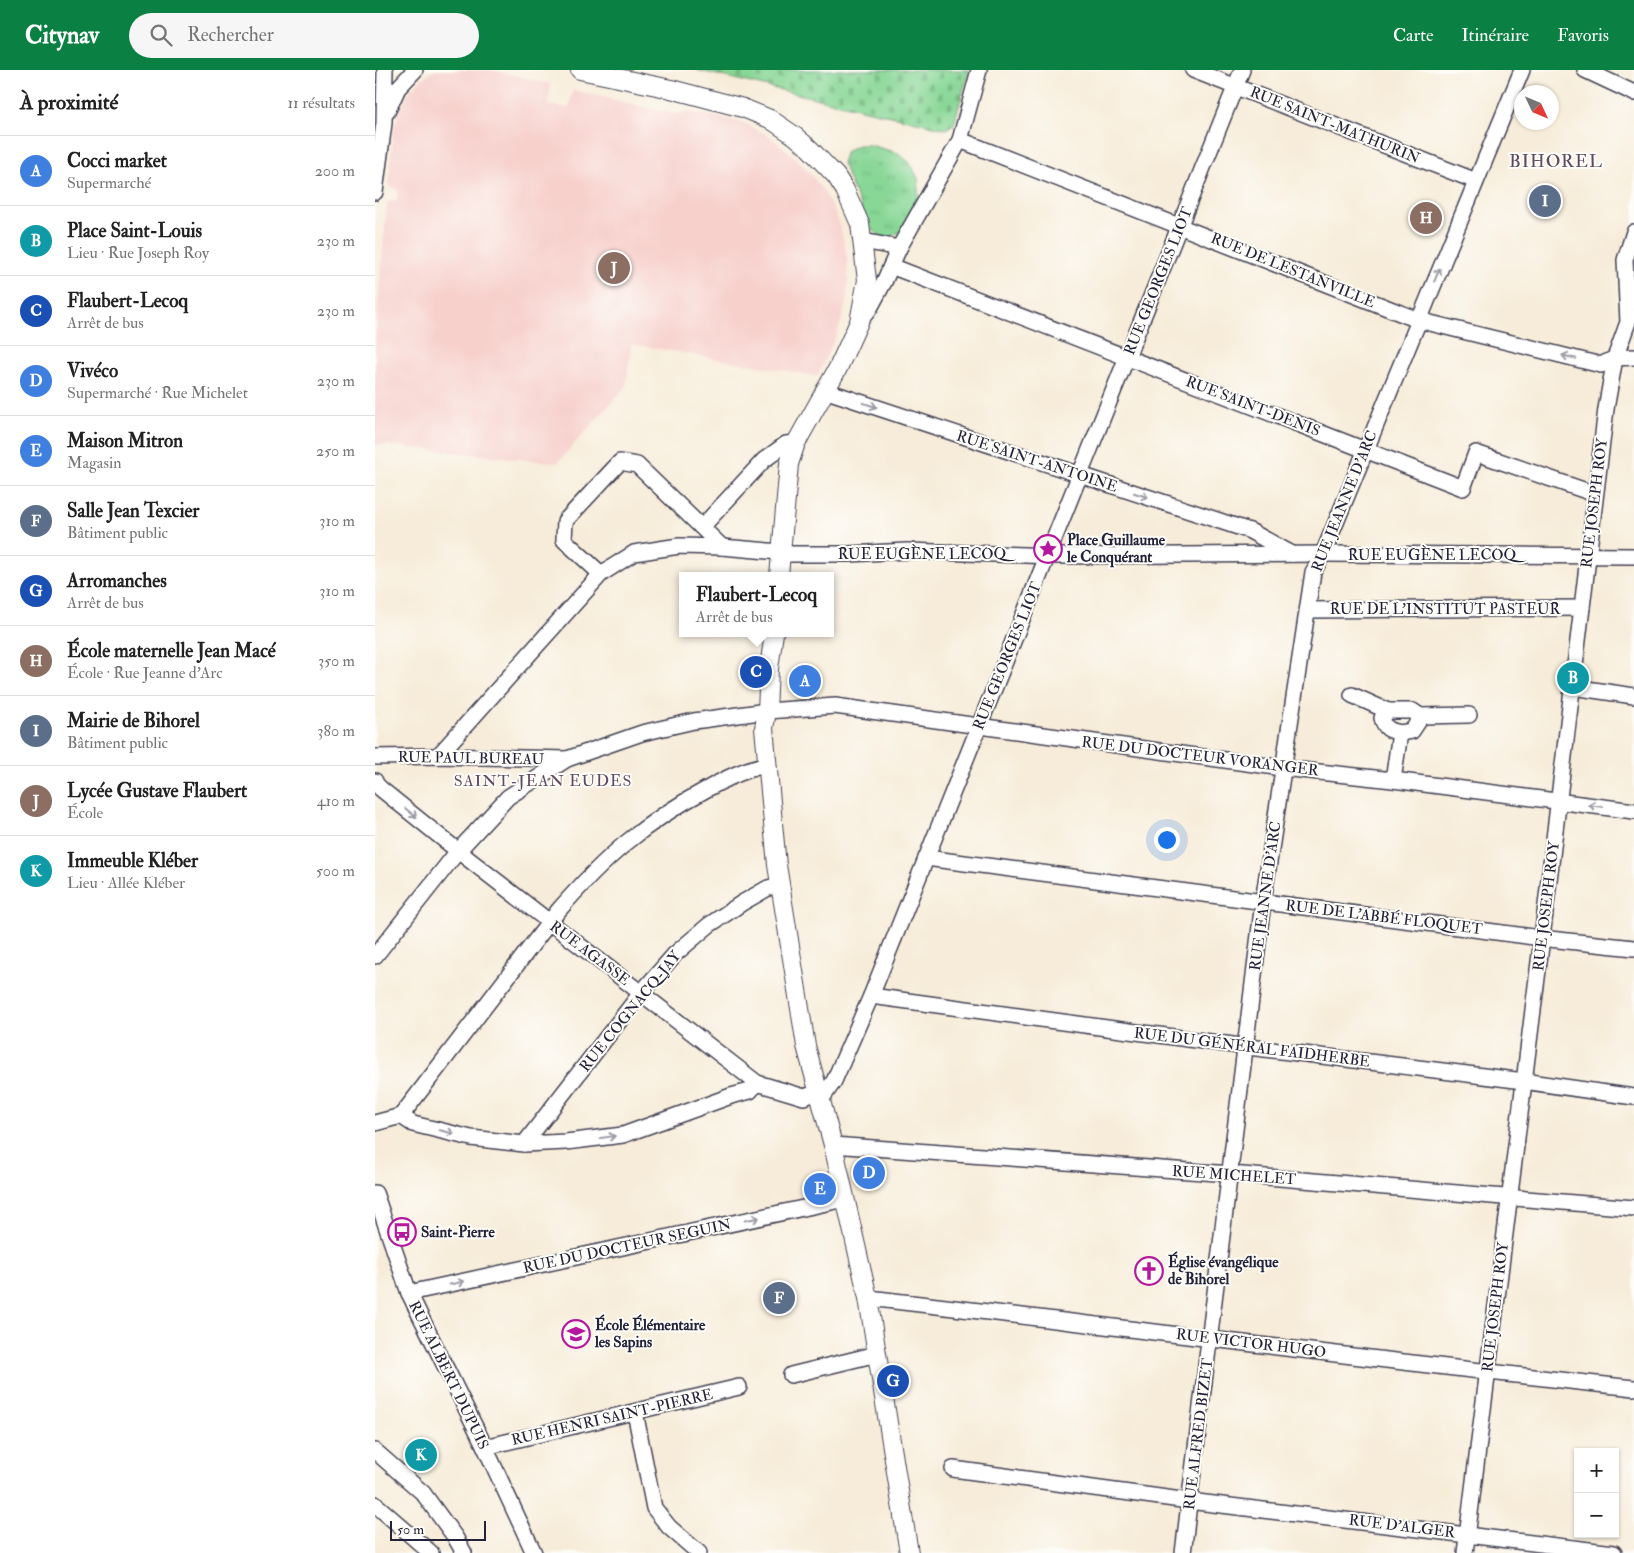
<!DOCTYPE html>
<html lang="fr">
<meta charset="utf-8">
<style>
body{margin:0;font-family:"IM FELL Double Pica",serif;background:#f6f6f6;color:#222}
.controls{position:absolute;right:15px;bottom:15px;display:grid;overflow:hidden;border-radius:0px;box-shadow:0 1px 4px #0004}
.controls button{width:45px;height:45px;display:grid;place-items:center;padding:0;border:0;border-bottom:1px solid #e0e0e0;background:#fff;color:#222;font:25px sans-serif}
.compass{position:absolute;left:1139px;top:15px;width:45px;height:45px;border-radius:50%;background:#fff;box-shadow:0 1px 4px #0004;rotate:134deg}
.scale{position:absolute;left:15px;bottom:12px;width:96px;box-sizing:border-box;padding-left:5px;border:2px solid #22223b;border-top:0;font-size:14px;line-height:18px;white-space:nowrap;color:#22223b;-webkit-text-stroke:4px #fdfcf7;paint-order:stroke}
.you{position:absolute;left:791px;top:769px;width:18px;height:18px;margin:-12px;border:4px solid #fff;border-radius:50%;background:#1a73e8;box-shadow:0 0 0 8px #1a73e833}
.badge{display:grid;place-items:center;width:32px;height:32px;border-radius:50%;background:#0b8043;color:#fff;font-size:16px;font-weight:700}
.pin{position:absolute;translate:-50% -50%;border:2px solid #fff;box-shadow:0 1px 5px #0006}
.popup{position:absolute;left:304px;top:502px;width:155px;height:65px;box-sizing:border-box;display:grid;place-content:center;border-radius:0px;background:#fff;filter:drop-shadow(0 1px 4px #0005);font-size:16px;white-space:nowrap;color:#767676}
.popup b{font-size:19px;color:#222}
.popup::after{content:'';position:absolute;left:50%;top:100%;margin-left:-10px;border:10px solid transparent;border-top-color:#fff}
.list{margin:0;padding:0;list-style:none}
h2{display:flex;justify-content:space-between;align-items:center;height:65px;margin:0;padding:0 20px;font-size:21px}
h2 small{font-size:16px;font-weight:400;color:#767676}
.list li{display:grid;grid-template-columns:32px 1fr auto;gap:15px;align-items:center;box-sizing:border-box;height:70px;padding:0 20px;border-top:1px solid #e0e0e0}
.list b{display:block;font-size:19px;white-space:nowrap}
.list p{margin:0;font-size:16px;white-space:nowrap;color:#767676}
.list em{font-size:16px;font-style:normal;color:#767676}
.icon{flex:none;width:28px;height:28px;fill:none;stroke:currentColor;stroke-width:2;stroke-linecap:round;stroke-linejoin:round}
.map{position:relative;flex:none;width:1259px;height:1483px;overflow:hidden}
header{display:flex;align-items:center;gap:30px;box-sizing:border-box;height:70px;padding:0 25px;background:#0b8043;color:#fff}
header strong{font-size:24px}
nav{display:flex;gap:28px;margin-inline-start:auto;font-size:18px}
.search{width:350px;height:45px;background:#f6f6f6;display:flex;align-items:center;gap:12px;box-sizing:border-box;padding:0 18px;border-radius:28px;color:#767676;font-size:19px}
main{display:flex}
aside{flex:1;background:#fff}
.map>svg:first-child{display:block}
.built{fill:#f7d0cc}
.grass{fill:url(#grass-tufts);stroke:#557c68}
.cemetery{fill:url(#cemetery-stones);stroke:#557c68}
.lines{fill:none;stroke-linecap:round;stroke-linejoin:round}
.minor-casing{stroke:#424053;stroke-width:18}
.tertiary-casing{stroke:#424053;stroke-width:20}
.minor{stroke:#fff;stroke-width:15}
.tertiary{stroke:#fff;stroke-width:18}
.oneway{stroke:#9c9ca7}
.labels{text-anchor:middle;stroke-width:4;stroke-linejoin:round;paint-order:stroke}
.street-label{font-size:15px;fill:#22223b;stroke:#fdfcf7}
.poi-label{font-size:15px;font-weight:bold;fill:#22223b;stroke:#fdfcf7;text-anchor:start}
.neighbourhood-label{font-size:16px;letter-spacing:1px;fill:#5f4a61;stroke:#fdfcf7}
.quarter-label{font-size:18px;letter-spacing:1px;fill:#5f4a61;stroke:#fdfcf7}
</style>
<header>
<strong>Citynav</strong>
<div class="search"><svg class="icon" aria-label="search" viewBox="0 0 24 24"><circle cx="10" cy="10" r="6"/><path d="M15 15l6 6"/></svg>Rechercher</div>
<nav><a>Carte</a><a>Itinéraire</a><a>Favoris</a></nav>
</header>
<main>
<aside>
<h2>À proximité<small>11 résultats</small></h2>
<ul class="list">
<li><span class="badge" style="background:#3f7fe0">A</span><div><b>Cocci market</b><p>Supermarché</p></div><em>200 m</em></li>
<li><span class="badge" style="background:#0f9aa8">B</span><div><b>Place Saint-Louis</b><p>Lieu · Rue Joseph Roy</p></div><em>230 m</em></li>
<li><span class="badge" style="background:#1a4fb4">C</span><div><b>Flaubert-Lecoq</b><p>Arrêt de bus</p></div><em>230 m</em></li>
<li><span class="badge" style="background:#3f7fe0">D</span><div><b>Vivéco</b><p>Supermarché · Rue Michelet</p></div><em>230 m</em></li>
<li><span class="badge" style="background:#3f7fe0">E</span><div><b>Maison Mitron</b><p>Magasin</p></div><em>250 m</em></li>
<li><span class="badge" style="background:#5c6f8a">F</span><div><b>Salle Jean Texcier</b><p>Bâtiment public</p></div><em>310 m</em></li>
<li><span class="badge" style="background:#1a4fb4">G</span><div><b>Arromanches</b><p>Arrêt de bus</p></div><em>310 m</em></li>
<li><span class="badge" style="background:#8d6e63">H</span><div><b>École maternelle Jean Macé</b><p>École · Rue Jeanne d'Arc</p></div><em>350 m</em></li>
<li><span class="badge" style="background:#5c6f8a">I</span><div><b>Mairie de Bihorel</b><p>Bâtiment public</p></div><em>380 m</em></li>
<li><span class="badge" style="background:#8d6e63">J</span><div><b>Lycée Gustave Flaubert</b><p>École</p></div><em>410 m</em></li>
<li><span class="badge" style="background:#0f9aa8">K</span><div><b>Immeuble Kléber</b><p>Lieu · Allée Kléber</p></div><em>500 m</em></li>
</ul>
</aside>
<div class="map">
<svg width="1259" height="1483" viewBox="0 0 1259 1483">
<defs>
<pattern id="grass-tufts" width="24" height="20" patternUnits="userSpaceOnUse" patternTransform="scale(1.25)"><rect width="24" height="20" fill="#88d796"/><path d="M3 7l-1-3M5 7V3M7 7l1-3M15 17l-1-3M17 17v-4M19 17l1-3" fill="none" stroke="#75b882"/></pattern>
<pattern id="cemetery-stones" width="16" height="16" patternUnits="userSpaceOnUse" patternTransform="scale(1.25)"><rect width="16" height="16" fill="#88d796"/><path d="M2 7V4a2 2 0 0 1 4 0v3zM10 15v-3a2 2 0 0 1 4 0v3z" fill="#75b882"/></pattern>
</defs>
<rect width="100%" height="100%" fill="#fdfcf7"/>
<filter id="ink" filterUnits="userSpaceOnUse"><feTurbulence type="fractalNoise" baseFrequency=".02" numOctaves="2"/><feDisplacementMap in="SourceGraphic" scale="10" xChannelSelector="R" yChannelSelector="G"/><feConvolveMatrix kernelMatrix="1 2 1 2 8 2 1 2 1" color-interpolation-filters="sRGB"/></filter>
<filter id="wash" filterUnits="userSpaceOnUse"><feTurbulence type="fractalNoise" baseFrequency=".0096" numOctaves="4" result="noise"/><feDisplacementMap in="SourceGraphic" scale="20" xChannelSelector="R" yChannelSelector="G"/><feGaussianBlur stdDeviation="1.12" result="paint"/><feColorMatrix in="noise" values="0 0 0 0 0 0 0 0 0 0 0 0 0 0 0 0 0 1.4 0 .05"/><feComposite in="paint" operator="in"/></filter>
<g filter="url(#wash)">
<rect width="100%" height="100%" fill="#f7ecd9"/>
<polygon class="built" points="61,0 117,0 175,14 174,35 194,38 198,20 299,44 314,42 355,49 368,53 392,65 403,73 420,87 434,102 448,121 461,145 467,164 472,187 473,210 471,234 467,249 461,266 442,306 256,274 251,317 182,393 0,374 0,270 12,132 22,130 23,120 14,116 18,63 26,35 34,22 50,6"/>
<polygon class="grass" points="483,75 495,75 523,83 536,94 543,109 543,129 526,161 514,168 505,166 494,156 467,93 471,81"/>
<polygon class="cemetery" points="321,0 594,0 579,54 571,59"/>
</g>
<g filter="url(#ink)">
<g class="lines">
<defs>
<g id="minor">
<polyline points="818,0 1101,111"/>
<polyline points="1210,0 1259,23"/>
<polyline points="12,42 23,18 40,0"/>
<polyline points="585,70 1043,250 1226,295 1240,288 1259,287"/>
<polyline points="0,122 9,53 10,0"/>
<polyline points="488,171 524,178"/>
<polyline points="516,196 1088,418 1101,383 1220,424"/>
<polyline points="484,252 495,238 509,212 524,178 580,79 585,70 604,0"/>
<polyline points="449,320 875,461 917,484"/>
<polyline points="327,457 389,390 411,374 421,373"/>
<polyline points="226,504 189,470 190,451 245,392 262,395 347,477"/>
<polyline points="933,540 1207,538"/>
<polyline points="1198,617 1259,626"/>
<polyline points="977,625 1013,641"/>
<polyline points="1045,646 1094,645"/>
<polyline points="63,686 226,504 259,483 304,476 347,477 405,482 416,484 474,484 532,481 679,486 948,484 1259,486"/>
<polyline points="0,687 63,686 192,689"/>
<path d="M 1018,710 L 1025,663 C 1014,660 1010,659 1007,648 L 1013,641 L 1038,641 L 1045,646 L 1043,652 L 1037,661 L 1025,663"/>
<polyline points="0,711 1,714 6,719 83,781 382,1013 429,1027 444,1022"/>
<polyline points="551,788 1174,869 1259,878"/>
<polyline points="0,886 83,781 133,727 192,689 267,663 319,651 392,641 460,636 907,698 1018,710 1259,741"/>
<polyline points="496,926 865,976 1141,1010 1259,1027"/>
<polyline points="446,1030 459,1011 496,926 867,0"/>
<path d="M 26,1046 L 183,841 C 229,788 269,753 332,719 C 350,709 371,698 392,695"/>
<polyline points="0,1053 26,1046 38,1054 96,1068 149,1074 191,1072 248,1065 356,1026 375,1021 382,1013"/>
<polyline points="149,1074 266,923 300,884 334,855 367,833 393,818 405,815"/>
<polyline points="458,1075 856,1104 1259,1138"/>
<polyline points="0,1123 34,1223 110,1377 159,1483"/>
<polyline points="34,1223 470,1129"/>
<path d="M 493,1228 C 748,1257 1003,1291 1259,1318"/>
<polyline points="416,1305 502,1284"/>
<polyline points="260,1342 279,1438 294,1457 324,1483"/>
<polyline points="110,1377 364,1317"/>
<polyline points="0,1381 48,1423 80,1467 89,1483"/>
<polyline points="578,1399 814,1431 1239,1483"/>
<polyline points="0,1434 56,1483"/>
<polyline points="808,1483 888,832 938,502 948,484 1147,0"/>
<polyline points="1090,1483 1167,868 1231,339 1240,288 1253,252 1250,190 1259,162"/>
</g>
<g id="tertiary">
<polyline points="205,0 296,19 368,38 395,49 420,66 434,78 461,106 470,120 485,154 492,210 484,252 463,298 421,373 414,394 404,506"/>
<polyline points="399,563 394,598 392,641 389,658 402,795 431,976 458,1075 493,1228 534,1483"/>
</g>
</defs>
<use href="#minor" class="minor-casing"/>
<use href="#tertiary" class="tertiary-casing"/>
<use href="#minor" class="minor"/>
<use href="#tertiary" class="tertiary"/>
</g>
<defs><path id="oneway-shaft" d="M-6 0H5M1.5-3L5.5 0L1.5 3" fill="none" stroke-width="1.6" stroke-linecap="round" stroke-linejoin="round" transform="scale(1.25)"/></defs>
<g class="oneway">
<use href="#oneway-shaft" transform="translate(1062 205) rotate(-67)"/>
<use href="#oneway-shaft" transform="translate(1194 287) rotate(-166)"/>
<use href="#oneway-shaft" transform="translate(495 335) rotate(18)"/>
<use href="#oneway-shaft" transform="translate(766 425) rotate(18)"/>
<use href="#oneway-shaft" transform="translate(1221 736) rotate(-173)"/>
<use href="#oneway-shaft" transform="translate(36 743) rotate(39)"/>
<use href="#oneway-shaft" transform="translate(72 1062) rotate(13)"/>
<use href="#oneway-shaft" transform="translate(233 1067) rotate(-8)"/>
<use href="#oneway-shaft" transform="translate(377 1149) rotate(-12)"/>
<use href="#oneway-shaft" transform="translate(82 1213) rotate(-12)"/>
</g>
</g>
<defs>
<symbol id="sight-ring" viewBox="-11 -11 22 22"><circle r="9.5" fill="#fdfcf7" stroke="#b5179e" stroke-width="1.5"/><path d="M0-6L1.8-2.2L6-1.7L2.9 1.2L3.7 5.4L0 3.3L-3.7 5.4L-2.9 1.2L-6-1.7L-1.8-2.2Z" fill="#b5179e"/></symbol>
<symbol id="bus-ring" viewBox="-11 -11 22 22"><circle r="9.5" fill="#fdfcf7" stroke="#b5179e" stroke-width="1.5"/><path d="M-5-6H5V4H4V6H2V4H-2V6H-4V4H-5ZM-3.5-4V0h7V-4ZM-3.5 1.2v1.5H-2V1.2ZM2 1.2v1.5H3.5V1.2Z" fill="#b5179e"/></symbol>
<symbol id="church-ring" viewBox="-11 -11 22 22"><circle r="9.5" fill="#fdfcf7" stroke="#b5179e" stroke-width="1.5"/><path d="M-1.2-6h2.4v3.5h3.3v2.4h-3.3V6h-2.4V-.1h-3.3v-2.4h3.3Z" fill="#b5179e"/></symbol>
<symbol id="school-ring" viewBox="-11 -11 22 22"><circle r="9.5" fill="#fdfcf7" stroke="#b5179e" stroke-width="1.5"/><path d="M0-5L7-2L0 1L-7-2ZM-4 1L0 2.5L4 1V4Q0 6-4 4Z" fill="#b5179e"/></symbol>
</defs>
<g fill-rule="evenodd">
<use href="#sight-ring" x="657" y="463" width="32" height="32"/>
<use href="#bus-ring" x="11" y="1146" width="32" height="32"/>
<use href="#church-ring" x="758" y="1185" width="32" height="32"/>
<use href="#school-ring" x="185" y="1248" width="32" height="32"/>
</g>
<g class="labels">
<g class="street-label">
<text transform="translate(960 55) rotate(22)" y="5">RUE SAINT-MATHURIN</text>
<text transform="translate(918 200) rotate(22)" y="5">RUE DE LESTANVILLE</text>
<text transform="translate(783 211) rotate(-68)" y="5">RUE GEORGES LIOT</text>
<text transform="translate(878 336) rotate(21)" y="5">RUE SAINT-DENIS</text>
<text transform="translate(662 391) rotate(18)" y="5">RUE SAINT-ANTOINE</text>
<text transform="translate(969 431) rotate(-68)" y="5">RUE JEANNE D'ARC</text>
<text transform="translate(1219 433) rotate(-83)" y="5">RUE JOSEPH ROY</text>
<text x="547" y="489">RUE EUGÈNE LECOQ</text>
<text x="1057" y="490">RUE EUGÈNE LECOQ</text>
<text x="1070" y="544">RUE DE L'INSTITUT PASTEUR</text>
<text transform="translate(632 586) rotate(-68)" y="5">RUE GEORGES LIOT</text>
<text transform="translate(825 686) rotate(7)" y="5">RUE DU DOCTEUR VORANGER</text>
<text transform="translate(96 688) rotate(1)" y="5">RUE PAUL BUREAU</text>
<text transform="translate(890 826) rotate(-82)" y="5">RUE JEANNE D'ARC</text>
<text transform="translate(1171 836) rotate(-83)" y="5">RUE JOSEPH ROY</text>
<text transform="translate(1009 847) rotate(7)" y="5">RUE DE L'ABBÉ FLOQUET</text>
<text transform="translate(215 883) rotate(37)" y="5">RUE AGASSE</text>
<text transform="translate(255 941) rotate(-51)" y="5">RUE COGNACQ-JAY</text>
<text transform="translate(877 977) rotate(7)" y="5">RUE DU GÉNÉRAL FAIDHERBE</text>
<text transform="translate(859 1105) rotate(4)" y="5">RUE MICHELET</text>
<text transform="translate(252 1176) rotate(-12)" y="5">RUE DU DOCTEUR SEGUIN</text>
<text transform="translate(1120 1237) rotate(-83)" y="5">RUE JOSEPH ROY</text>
<text transform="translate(876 1273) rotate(7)" y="5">RUE VICTOR HUGO</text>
<text transform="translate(74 1305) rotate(64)" y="5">RUE ALBERT DUPUIS</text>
<text transform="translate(237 1347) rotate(-13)" y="5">RUE HENRI SAINT-PIERRE</text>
<text transform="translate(823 1364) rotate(-83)" y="5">RUE ALFRED BIZET</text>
<text transform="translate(1027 1456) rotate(7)" y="5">RUE D'ALGER</text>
</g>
<g class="poi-label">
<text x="692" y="475">Place Guillaume<tspan x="692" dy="17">le Conquérant</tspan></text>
<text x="46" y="1167">Saint-Pierre</text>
<text x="793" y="1197">Église évangélique<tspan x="793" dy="17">de Bihorel</tspan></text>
<text x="220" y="1260">École Élémentaire<tspan x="220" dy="17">les Sapins</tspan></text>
</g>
<g class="neighbourhood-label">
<text x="168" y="716">SAINT-JEAN EUDES</text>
</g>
<g class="quarter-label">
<text x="1181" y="97">BIHOREL</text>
</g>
</g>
</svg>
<div class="controls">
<button>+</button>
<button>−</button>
</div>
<svg class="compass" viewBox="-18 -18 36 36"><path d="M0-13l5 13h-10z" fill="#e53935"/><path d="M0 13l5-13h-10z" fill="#767676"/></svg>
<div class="scale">50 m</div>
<div class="you"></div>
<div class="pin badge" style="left:430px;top:611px;background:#3f7fe0">A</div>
<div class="pin badge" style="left:1198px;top:608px;background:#0f9aa8">B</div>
<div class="pin badge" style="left:381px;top:602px;background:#1a4fb4">C</div>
<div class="popup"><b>Flaubert-Lecoq</b>Arrêt de bus</div>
<div class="pin badge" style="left:494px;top:1103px;background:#3f7fe0">D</div>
<div class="pin badge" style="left:445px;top:1119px;background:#3f7fe0">E</div>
<div class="pin badge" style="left:404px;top:1228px;background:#5c6f8a">F</div>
<div class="pin badge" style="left:518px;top:1311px;background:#1a4fb4">G</div>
<div class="pin badge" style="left:1051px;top:148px;background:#8d6e63">H</div>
<div class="pin badge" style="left:1170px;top:131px;background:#5c6f8a">I</div>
<div class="pin badge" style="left:239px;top:198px;background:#8d6e63">J</div>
<div class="pin badge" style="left:46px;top:1385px;background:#0f9aa8">K</div>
</div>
</main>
